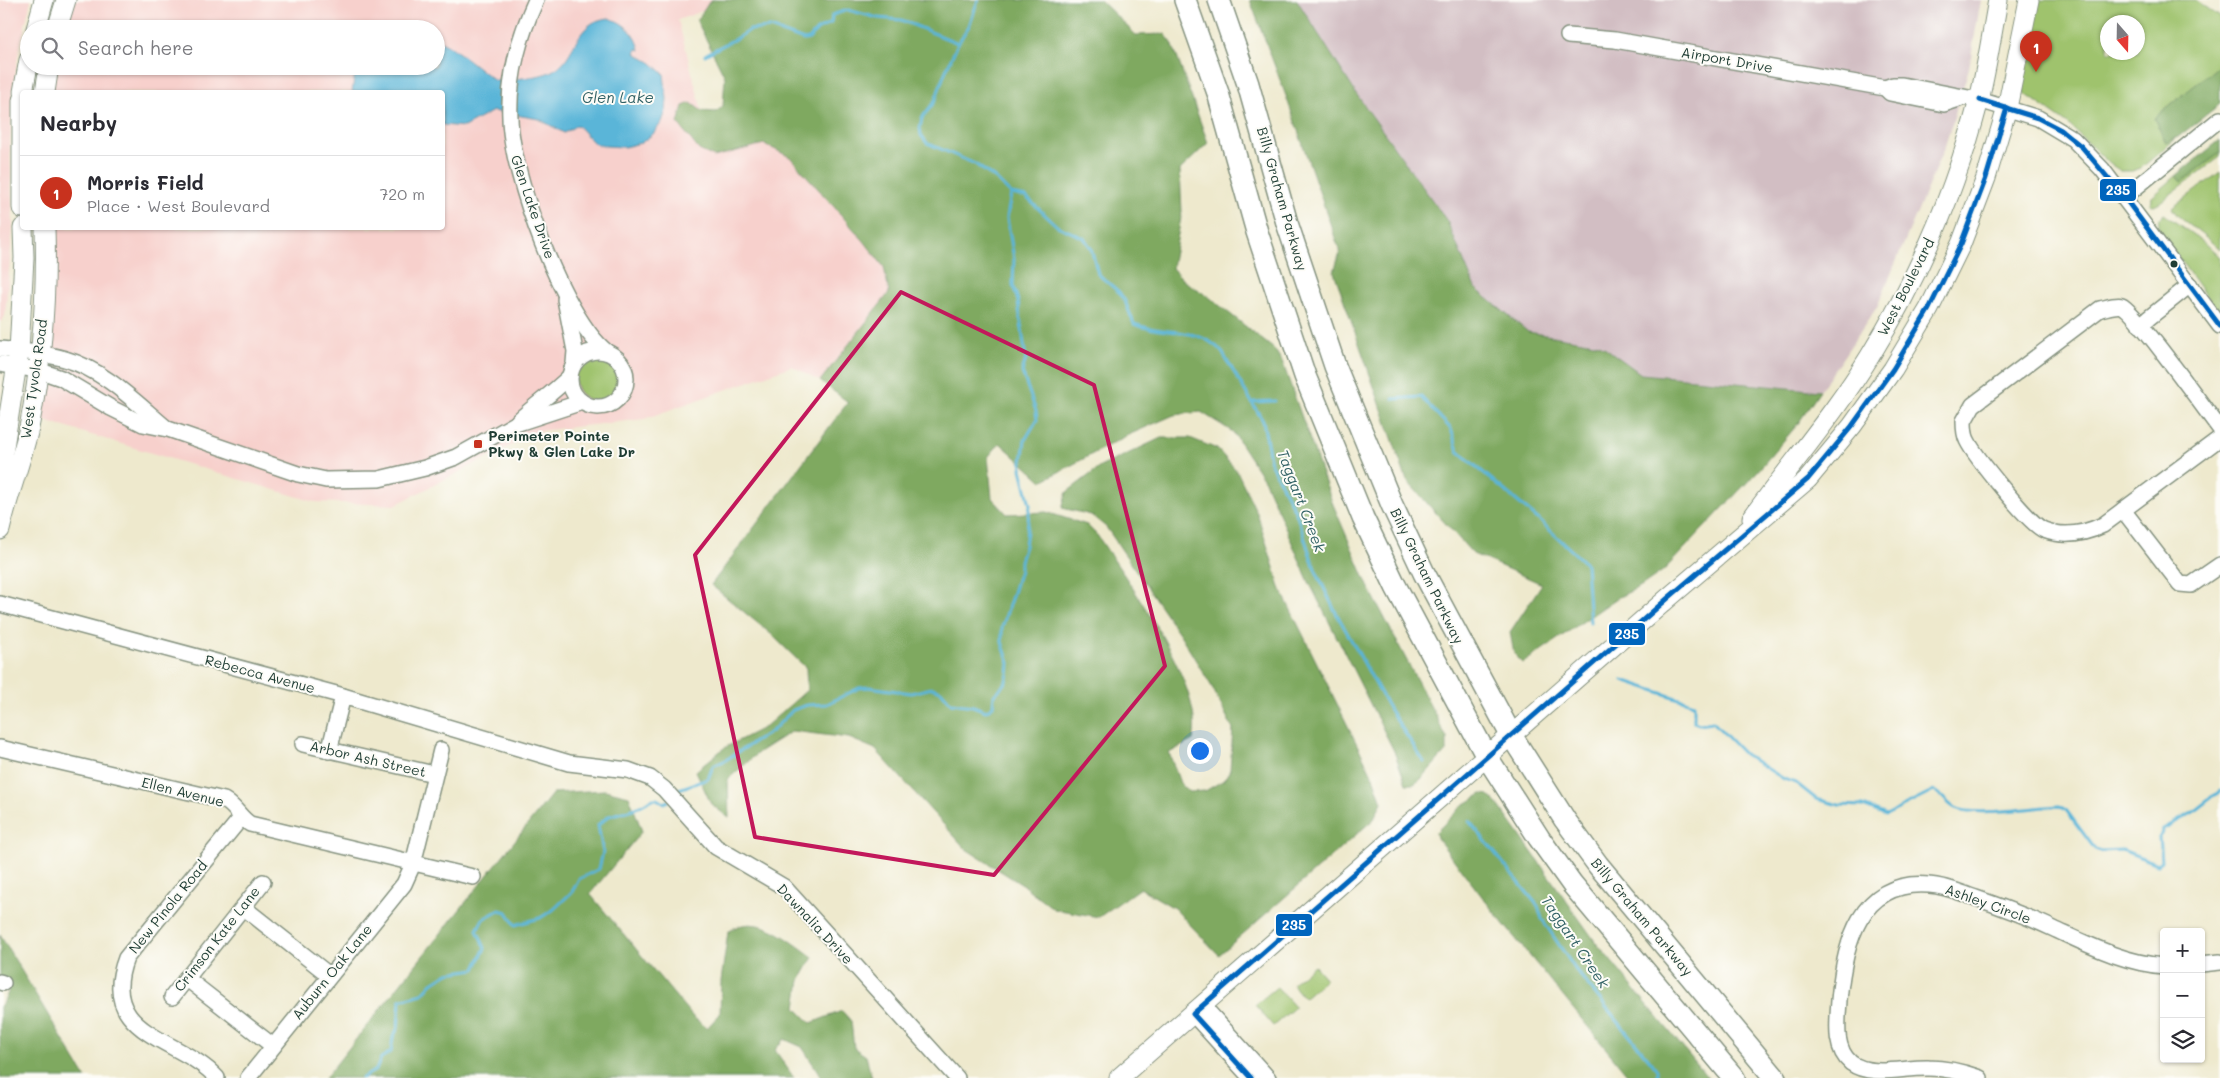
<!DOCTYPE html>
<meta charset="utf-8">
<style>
body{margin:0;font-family:Mali,sans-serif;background:#f7f7f7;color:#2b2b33}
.controls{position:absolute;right:15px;bottom:15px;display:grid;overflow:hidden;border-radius:5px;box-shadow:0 1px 4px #0004}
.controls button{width:45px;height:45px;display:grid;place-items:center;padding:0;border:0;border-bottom:1px solid #e1e1e2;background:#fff;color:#2b2b33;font:25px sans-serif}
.compass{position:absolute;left:2100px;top:15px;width:45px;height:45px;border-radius:50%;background:#fff;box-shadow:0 1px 4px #0004;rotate:160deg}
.you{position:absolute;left:1199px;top:750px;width:18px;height:18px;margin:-12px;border:4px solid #fff;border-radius:50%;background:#1a73e8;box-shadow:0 0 0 8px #1a73e833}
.badge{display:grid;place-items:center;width:32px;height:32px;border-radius:50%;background:#c8321e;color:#fff;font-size:16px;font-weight:700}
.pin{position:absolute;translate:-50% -41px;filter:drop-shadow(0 1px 2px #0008)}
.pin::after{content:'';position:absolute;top:26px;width:18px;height:15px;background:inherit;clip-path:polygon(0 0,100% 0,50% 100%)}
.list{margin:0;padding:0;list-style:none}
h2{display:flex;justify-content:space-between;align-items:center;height:65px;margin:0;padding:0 20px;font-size:21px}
h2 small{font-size:16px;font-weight:400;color:#7c7c81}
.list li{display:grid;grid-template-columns:32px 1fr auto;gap:15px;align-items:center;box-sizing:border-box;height:75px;padding:0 20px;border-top:1px solid #e1e1e2}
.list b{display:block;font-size:19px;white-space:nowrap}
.list p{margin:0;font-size:16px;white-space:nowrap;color:#7c7c81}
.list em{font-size:16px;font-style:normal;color:#7c7c81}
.icon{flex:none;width:28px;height:28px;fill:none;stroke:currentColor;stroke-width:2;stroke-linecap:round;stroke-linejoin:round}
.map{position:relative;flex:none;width:2220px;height:1078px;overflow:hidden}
.search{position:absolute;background:#fff;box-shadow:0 1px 4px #0004;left:20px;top:20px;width:425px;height:55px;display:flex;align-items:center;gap:12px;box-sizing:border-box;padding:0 18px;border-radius:28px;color:#7c7c81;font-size:19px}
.panel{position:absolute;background:#fff;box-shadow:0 1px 4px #0004;left:20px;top:90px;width:425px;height:140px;border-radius:5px}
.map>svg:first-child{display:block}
.built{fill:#f7d0cc}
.industrial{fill:#d2bec3}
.green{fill:#9fc36d;stroke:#5f8050;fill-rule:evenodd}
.forest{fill:#7fa960;stroke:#4f734a}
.water{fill:#5ab5d8;stroke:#3c7986}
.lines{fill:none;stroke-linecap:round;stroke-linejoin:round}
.stream{stroke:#5ab5d8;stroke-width:3}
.minor-casing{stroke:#869380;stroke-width:18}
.major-casing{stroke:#869380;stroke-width:21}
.highway-casing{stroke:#869380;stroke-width:24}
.minor{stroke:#fff;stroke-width:15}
.major{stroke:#fff;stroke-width:19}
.highway{stroke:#fff;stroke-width:21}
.bus-1-casing{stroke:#fdfcf7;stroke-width:9}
.bus-1{stroke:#0065bd;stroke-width:5}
.marked{fill:none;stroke:#c2185b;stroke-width:4;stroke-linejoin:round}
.bus-dot{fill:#1f3d34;stroke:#fdfcf7;stroke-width:2}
.poi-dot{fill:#c8321e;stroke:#fdfcf7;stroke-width:2}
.labels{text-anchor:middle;stroke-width:4;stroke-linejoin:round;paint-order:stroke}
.street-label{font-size:14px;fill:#1f3d34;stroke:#fdfcf7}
.poi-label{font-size:14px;font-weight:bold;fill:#1f3d34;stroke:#fdfcf7;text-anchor:start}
.water-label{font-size:15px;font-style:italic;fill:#316165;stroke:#fdfcf7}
.line-badge{stroke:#fdfcf7;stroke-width:2}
.badge-label{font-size:14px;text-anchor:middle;font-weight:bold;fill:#fff}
</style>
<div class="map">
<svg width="2220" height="1078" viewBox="0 0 2220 1078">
<rect width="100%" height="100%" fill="#fdfcf7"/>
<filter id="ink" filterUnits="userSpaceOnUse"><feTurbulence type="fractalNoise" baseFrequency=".02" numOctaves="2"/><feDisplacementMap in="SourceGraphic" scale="10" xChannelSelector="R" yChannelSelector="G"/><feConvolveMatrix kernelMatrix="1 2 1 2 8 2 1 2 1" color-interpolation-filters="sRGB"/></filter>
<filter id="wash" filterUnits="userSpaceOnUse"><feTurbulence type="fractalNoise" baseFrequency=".0096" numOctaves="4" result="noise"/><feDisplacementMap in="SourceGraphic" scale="20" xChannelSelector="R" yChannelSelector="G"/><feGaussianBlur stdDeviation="1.12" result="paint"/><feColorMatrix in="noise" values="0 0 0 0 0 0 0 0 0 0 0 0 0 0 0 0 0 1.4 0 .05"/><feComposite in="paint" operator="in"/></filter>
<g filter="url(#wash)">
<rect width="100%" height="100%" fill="#eee9cd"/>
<g class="built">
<polygon points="0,0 31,0 18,55 13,91 10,145 13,227 5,316 0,323"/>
<polygon points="70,0 731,0 678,20 714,156 764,144 790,157 864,241 884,267 889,293 820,381 792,366 644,419 539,431 395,505 315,502 38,419 50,228 442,228 442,92 50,92 54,66 436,66 436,29 62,29"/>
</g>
<polygon class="industrial" points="1297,0 1981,0 1969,68 1945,146 1877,307 1820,391 1641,374 1600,344 1528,332 1475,288 1447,221 1357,95"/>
<g class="green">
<path d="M 2035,0 L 2196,0 L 2220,17 L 2220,65 L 2154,118 L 2166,143 L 2178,137 L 2141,168 L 2132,171 L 2121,171 L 2110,164 L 2068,124 L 2024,93 L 2022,76 ZM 2108,22 L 2138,22 L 2138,52 L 2108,52 Z"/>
<polygon points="2220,153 2220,157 2160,202 2154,205 2150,204 2151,198 2176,176 2181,182"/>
<polygon points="2220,172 2220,249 2177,215 2172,208"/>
<polygon points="2164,214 2202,241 2220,258 2220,316 2158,229 2159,220"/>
<circle cx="597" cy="379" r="22"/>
<polygon points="1314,965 1326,979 1304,998 1292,984"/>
<polygon points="1277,987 1295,1007 1273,1026 1255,1005"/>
</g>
<g class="forest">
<path d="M 714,0 L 1100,0 L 1136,35 L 1165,34 L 1172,43 L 1208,143 L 1180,170 L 1182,212 L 1172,268 L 1184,281 L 1209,297 L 1274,349 L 1282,361 L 1332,502 L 1368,586 L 1447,738 L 1447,750 L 1421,779 L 1414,784 L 1406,784 L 1394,751 L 1309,582 L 1265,481 L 1233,432 L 1201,412 L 1174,415 L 1126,436 L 1042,481 L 1000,443 L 988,457 L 992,498 L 1007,514 L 1046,512 L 1087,525 L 1097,535 C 1127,580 1206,687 1193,740 L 1169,753 L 1180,783 L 1189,792 L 1205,791 L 1224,780 L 1230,770 L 1233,729 L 1212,687 L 1181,636 L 1106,527 L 1091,515 L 1062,508 L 1067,492 L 1100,467 L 1161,438 L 1190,438 L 1217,449 L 1237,471 L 1257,513 L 1281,590 L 1373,777 L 1382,802 L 1374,819 L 1219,955 L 1174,908 L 1140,888 L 1099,917 L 1054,909 L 1024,886 L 966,849 L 875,749 L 849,738 L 792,731 L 759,752 L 728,779 L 729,818 L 711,804 L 696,771 L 724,748 L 765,727 L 807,690 L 806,668 L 771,634 L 711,585 L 848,402 L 820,381 L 889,293 L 884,267 L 864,241 L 790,157 L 764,144 L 714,157 L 699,150 L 678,123 L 683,106 L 691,103 L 702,111 L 716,112 L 723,106 L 725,77 L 697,21 L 709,2 Z"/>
<polygon points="1250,0 1297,0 1357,95 1447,221 1475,288 1528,332 1600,344 1641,374 1820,391 1797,425 1756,473 1664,570 1641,586 1617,598 1523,663 1514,654 1510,632 1542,584 1473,554 1407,481 1334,272 1340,252 1286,96"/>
<polygon points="2220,65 2220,104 2178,137 2166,143 2154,118"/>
<polygon points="2220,140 2220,153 2181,182 2176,176"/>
<path d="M 605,790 L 629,796 L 642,831 L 590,894 L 693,1017 L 707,1028 L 720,1014 L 721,981 L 728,932 C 756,910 789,940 813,957 L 800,980 L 796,1008 L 811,1023 L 842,1011 L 851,1021 L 854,1048 L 866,1056 L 872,1078 L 822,1078 L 802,1047 L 784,1039 L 775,1050 L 794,1078 L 325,1078 L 553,793 Z"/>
<polygon points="1482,794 1489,795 1497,803 1597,944 1708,1078 1630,1078 1497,916 1437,838 1436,832 1463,805"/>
<polygon points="0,935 86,1078 0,1078 0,1007 8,993 9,983 0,976"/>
</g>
<path class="water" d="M 609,18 C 625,23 637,34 640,50 L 637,49 L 635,53 L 652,63 L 664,74 L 667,99 L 666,111 L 662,122 L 653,134 L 641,143 L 624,147 L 606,146 L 595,144 L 577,125 L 564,133 L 539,119 L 493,111 L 464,127 L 443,125 L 442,92 L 352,92 L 356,66 L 436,66 L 436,41 C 448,41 483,72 495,81 C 510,79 539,78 552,71 C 578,58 573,21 609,18 Z"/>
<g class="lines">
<g class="stream">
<path d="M 978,0 L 969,26 L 958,43 L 944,75 L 935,101 L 922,118 L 920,128 L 921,135 L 927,143 L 975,164 L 996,179 L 1011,194 L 1026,197 L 1057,226 L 1084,238 L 1091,248 L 1098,274 L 1119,292 L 1125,301 L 1134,324 C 1165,336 1198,325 1222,352 L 1263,421 L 1271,464 L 1296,513 L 1315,569 L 1334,609 L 1390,710 L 1424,762"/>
<path d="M 705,55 C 713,50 745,35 749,30 L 770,28 L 804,40 L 809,39 L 817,30 L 831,23 L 832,15 L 848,10 L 878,18 L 901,20 L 958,43"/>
<polyline points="1393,399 1421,397 1451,429 1458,451 1539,520 1586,564 1590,623"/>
<polyline points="1253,402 1275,401"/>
<path d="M 1623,680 L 1694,704 L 1694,722 L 1699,724 L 1713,722 L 1744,754 L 1784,779 L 1796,783 L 1816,799 L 1839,805 L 1863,806 L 1886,815 L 1934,791 C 1943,795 1947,804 1955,808 C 1975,817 2035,807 2059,806 L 2066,810 L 2095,849 L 2102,851 L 2122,850 L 2158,864 L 2162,861 L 2160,837 L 2163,829 L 2192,813 L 2220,791"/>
<polyline points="674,793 676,790 708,779 713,766 724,761 772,731 793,710 807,705 827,704 859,688 869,687 911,693 932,688 941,691 951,703 973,706 986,711 993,706 994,695 1005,684 1008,674 1009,663 1002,642 1002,628 1020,570 1020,561 1025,546 1030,505 1021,469 1025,440 1037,420 1036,411 1022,372 1026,359 1018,301 1013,285 1014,259 1007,218 1011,194"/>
<polyline points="1469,821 1538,906 1542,919 1575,969 1652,1063 1657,1070 1657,1078"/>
<polyline points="362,1078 376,1070 381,1058 391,1052 393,1037 398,1028 400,1000 422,994 432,983 448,973 475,969 485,948 477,930 483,919 499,910 507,912 515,925 540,918 553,910 572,892 579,879 599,869 603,852 598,825 609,816 636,808 653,799 657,799 663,803 668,801"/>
</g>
</g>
</g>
<g filter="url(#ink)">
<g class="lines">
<defs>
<g id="minor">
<path d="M 536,0 C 519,37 508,76 510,118 C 511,174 563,318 607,352"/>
<polyline points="1568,36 1615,40 1885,88"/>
<polyline points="1962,98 1944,104 1890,93 1885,88 1893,85 1902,85 1979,100 2038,118 2073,139 2102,169 2220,326"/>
<polyline points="2124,197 2220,119"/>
<polyline points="565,299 575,351 574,363"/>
<polyline points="2140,325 2190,285"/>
<path d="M 0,349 C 22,351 44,353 65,359 C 104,370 135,402 165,427"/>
<circle cx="598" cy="379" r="28"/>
<polyline points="0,364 38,370 61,378 111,408 143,424 168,429 298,474 326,480 379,479 425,468 456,457 515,424 582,402"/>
<path d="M 518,421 C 535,405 553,393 570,376"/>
<path d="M 2220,429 C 2207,412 2134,310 2122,306 C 2116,304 2106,308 2100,309 L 1973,405 L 1964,421 C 1964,428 1964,434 1967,440 C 1974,455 2030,525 2044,530 C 2065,538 2084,534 2103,525 L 2220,438"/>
<polyline points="2123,510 2180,584 2191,585 2220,565"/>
<polyline points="0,604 336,694 569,763 628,770 650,778 664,789 716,847 784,887 957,1078"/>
<polyline points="303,744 434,774"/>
<path d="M 0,748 L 224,800 C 236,807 239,817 250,824 L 473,877"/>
<polyline points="329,751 343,696"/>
<polyline points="243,907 329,975"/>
<polyline points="2201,964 2220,962"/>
<polyline points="186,978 273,1046"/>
<polyline points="0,982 3,983"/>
<polyline points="172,997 263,882"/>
<polyline points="1203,1006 1268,1078"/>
<polyline points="1193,1014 1251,1078"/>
<path d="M 217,1078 C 182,1038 96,1036 126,958 L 241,818"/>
<polyline points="248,1078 404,884 413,864 441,750"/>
<path d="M 1980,1078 C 1963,1072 1947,1068 1929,1068 C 1905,1067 1871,1078 1851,1063 C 1833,1048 1838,1021 1839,1000 C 1844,945 1859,879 1929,885 C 1946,886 1961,893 1976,898 C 2002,907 2029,917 2054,929 C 2089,945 2124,963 2164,966"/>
</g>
<g id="major">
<polyline points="36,29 44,0"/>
<polyline points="57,29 66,0"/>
<polyline points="23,92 29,60"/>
<polyline points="45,92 49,66"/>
<polyline points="22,100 22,208"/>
<polyline points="1,507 1,466 19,351 24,258 23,228"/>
<path d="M 1752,518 C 1791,464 1835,413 1870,356 C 1918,278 1956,189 1979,100 C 1987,67 1992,33 1998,0"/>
<path d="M 0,530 C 8,495 21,462 29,428 C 42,362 47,294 45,228"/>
<polyline points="1119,1078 1667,599 1808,479 1852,426 1893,369 1929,309 1961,244 1986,178 2007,108 2029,0"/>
</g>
<g id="highway">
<polyline points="1185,0 1218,93 1257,232 1305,376 1363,518 1396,587 1487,757 1539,838 1572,884 1734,1078"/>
<polyline points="1219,0 1248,84 1287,223 1335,366 1392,505 1424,573 1511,735 1565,820 1598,865 1775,1078"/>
</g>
</defs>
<use href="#minor" class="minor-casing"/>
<use href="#major" class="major-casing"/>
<use href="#highway" class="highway-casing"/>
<use href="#minor" class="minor"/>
<use href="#major" class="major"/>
<use href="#highway" class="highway"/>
<defs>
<g id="bus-1">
<polyline points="1980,100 2038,118 2061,130 2082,147 2124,197 2220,326"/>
<polyline points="1251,1078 1193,1014 1667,599 1808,479 1852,426 1893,369 1929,309 1961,244 1986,178 2007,108"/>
</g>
</defs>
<use href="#bus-1" class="bus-1-casing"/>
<use href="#bus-1" class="bus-1"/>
</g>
</g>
<path class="marked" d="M 901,292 L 1094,385 L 1165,666 L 994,875 L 755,837 L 695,555 Z"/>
<circle class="bus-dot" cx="2174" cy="264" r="4.5"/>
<rect class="poi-dot" x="473" y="439" width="10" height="10" rx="2.5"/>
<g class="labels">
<g class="street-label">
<text transform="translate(1727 60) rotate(10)" y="5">Airport Drive</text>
<text transform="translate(1282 199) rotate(74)" y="5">Billy Graham Parkway</text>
<text transform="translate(533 207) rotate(71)" y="5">Glen Lake Drive</text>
<text transform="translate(1906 287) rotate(-63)" y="5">West Boulevard</text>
<text transform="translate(34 379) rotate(-82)" y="5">West Tyvola Road</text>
<text transform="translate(1427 576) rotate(64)" y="5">Billy Graham Parkway</text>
<text transform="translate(260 674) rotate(15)" y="5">Rebecca Avenue</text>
<text transform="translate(368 759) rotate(13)" y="5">Arbor Ash Street</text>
<text transform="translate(183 792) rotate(14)" y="5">Ellen Avenue</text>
<text transform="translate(1988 904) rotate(20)" y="5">Ashley Circle</text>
<text transform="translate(168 907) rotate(-51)" y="5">New Pinola Road</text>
<text transform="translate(1642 917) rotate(50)" y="5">Billy Graham Parkway</text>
<text transform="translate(815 924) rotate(47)" y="5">Dawnalia Drive</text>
<text transform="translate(217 939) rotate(-52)" y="5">Crimson Kate Lane</text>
<text transform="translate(332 972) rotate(-51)" y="5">Auburn Oak Lane</text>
</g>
<g class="poi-label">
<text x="488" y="441">Perimeter Pointe<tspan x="488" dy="16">Pkwy &amp; Glen Lake Dr</tspan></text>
</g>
<g class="water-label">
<text x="618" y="103">Glen Lake</text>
<text transform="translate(1301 501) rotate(69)" y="5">Taggart Creek</text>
<text transform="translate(1575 942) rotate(56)" y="5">Taggart Creek</text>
</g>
</g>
<g class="line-badge">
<rect x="2099" y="178" width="38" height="24" rx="5" fill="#0065bd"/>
<rect x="1608" y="622" width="38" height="24" rx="5" fill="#0065bd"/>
<rect x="1275" y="913" width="38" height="24" rx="5" fill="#0065bd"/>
</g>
<g class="badge-label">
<text x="2118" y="195">235</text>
<text x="1627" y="639">235</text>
<text x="1294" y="930">235</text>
</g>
</svg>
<div class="controls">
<button>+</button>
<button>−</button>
<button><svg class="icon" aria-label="layers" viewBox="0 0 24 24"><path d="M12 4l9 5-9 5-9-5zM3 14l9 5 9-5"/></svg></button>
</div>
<svg class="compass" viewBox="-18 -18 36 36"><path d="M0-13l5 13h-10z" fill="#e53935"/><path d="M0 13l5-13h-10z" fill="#7c7c81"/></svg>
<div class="you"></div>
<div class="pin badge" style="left:2036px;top:72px">1</div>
<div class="search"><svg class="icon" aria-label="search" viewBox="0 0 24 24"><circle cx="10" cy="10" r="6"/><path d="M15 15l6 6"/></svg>Search here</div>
<section class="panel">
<h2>Nearby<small></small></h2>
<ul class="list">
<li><span class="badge">1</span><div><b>Morris Field</b><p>Place · West Boulevard</p></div><em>720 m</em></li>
</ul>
</section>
</div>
